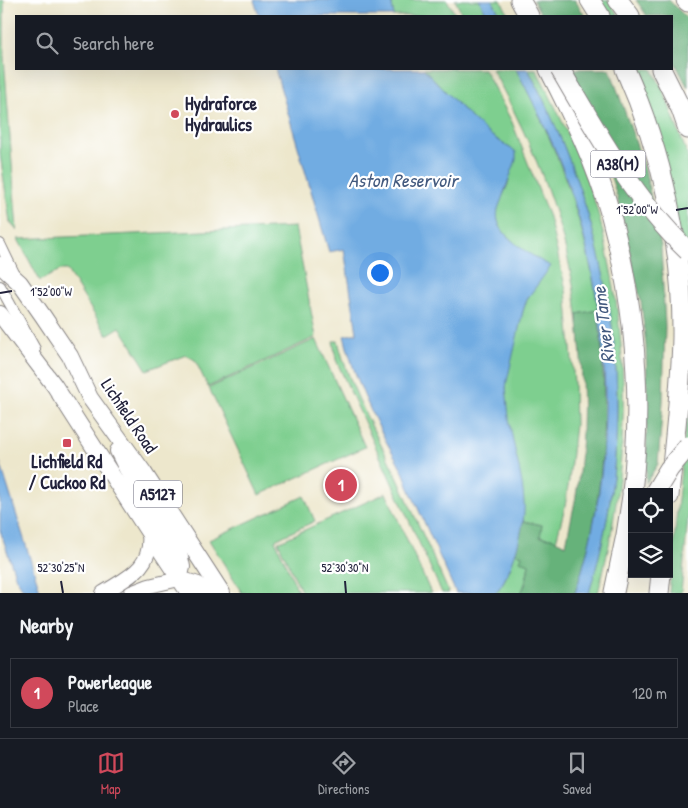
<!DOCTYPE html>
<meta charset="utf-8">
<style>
body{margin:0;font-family:"Patrick Hand",sans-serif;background:#242831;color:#f1f3f6}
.controls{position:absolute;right:15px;bottom:15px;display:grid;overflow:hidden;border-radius:0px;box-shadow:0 5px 20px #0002}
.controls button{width:45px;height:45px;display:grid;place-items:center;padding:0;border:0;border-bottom:1px solid #363941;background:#171b24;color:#f1f3f6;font:25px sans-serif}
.you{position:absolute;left:379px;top:272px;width:18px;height:18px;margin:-12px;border:4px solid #fff;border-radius:50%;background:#1a73e8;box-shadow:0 0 0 8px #1a73e833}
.badge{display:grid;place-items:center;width:32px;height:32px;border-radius:50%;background:#d1495b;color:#fff;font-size:16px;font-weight:700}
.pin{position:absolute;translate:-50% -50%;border:2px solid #fff;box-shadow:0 1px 5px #0006}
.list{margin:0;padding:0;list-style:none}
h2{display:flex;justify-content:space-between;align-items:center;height:65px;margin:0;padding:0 20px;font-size:21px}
h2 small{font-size:16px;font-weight:400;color:#9ea1a6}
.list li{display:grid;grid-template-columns:32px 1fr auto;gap:15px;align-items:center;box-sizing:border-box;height:70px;margin:0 10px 10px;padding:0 10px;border:1px solid #363941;border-radius:0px}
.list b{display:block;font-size:19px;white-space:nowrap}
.list p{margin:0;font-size:16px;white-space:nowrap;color:#9ea1a6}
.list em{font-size:16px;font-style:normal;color:#9ea1a6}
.icon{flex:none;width:28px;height:28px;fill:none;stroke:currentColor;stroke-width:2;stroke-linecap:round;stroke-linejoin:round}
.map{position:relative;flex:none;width:688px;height:593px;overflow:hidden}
.search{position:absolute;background:#171b24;box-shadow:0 5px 20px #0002;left:15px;right:15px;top:15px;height:55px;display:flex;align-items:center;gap:12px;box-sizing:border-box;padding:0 18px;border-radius:0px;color:#9ea1a6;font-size:19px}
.sheet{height:145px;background:#171b24}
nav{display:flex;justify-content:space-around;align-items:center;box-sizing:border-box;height:70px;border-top:1px solid #363941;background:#171b24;font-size:14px;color:#9ea1a6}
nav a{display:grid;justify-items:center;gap:2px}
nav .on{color:#d1495b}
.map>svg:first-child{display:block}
.green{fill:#7ecf8f;stroke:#507865}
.forest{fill:#66b27a;stroke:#446a5a}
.water{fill:#71ace2;stroke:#4a678e}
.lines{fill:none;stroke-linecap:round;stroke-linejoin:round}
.street-casing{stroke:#888484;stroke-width:12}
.secondary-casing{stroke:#888484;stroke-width:16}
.primary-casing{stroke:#888484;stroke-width:18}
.highway-casing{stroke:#888484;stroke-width:21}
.street{stroke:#fff;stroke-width:10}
.secondary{stroke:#fff;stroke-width:14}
.primary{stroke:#fff;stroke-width:16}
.highway{stroke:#fff;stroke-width:19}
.highway-bridge-casing{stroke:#888484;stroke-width:21;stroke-linecap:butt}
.highway-bridge{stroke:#fff;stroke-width:19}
.ticks{fill:none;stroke:#22223b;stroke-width:2}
.poi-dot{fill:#d1495b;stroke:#fff;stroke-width:2}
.labels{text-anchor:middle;stroke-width:4.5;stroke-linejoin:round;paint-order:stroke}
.shield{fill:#fff;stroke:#646476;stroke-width:1}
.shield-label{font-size:16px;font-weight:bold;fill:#22223b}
.poi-label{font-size:18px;font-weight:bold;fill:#22223b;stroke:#fff;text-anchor:start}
.street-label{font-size:18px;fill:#22223b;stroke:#fff}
.water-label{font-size:19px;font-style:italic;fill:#42597e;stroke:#fff}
.ticks-label{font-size:12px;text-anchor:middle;fill:#22223b;stroke:#fff;stroke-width:4.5;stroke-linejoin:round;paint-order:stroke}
</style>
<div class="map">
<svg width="688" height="593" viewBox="0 0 688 593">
<rect width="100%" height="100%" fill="#fff"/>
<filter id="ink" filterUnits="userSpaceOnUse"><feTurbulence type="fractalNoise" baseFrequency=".02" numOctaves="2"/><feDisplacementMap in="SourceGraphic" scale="10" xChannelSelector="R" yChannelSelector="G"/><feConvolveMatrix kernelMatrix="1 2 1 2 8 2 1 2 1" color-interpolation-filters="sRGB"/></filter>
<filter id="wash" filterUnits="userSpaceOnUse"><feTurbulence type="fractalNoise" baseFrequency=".0096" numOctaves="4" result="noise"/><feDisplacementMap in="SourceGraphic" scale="20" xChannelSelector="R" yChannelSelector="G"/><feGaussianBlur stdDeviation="1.12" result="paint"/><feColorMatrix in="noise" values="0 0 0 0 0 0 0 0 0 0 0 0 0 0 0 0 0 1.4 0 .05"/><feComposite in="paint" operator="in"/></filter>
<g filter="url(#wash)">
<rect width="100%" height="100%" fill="#ede7cc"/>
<g class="green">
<polygon points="0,0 4,0 4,57 17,230 10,222 0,154"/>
<polygon points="391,0 447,0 456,16 394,16"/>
<polygon points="455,0 479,0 488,16 463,16"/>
<polygon points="492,0 501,0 509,16 501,16"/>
<polygon points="599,0 608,0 619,16 608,16"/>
<path d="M 424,69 L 484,69 L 512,122 L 549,217 L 566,290 L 574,383 L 575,425 L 569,480 L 565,507 L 556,541 L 551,538 L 539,537 L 542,525 L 523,521 C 527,476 505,432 506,387 C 507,365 517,334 523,311 L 527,299 L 550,266 C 535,259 498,236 497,217 C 496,206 504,195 508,184 C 511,173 510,160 511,149 L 489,134 L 469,116 Z"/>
<path d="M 492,69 L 516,69 C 557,146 586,223 598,310 L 577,314 C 568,227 533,144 492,69 Z"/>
<path d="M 528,69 L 536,69 C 556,106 573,144 588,183 C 597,206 603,231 608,256 C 632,368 627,482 598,593 L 589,593 C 644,410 615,236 528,69 Z"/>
<polygon points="634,69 652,69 663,90 688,156 688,289"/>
<polygon points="295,227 316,337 208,387 195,360 186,355 147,370 120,327 107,335 67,270 60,270 40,281 18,239"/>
<polygon points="316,339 365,447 259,495 209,388"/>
<path d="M 333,341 L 338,341 C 350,390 377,435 399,481 C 416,518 432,556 449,593 L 442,593 L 336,360 Z"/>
<polygon points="688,397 688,517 681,593 669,593"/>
<polygon points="386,493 431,593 302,593 278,542"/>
<polygon points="304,496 315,521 275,540 299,593 242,593 209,540"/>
<path d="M 515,553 L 522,555 L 529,564 C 527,574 526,584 521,593 L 495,593 C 506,582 510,568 515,553 Z"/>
</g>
<g class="forest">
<polygon points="533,0 575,0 585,16 542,16"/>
<polygon points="636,0 669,0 688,19 688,88 672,57 672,16 647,16"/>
<polygon points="570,69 610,69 645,169 661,246 665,326 663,402 658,464 646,483 647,390 646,346 641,302 617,197 590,109"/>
<path d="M 598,310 C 609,405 606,502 575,593 L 521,593 L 526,583 L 529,564 L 520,561 L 522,555 L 515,553 L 523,521 L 542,525 L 540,537 L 551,538 L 566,545 C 569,528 573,512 576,496 C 585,435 584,375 577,314 Z"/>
</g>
<g class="water">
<polygon points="254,0 391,0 394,16 259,16"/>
<polygon points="479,0 492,0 501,16 488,16"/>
<path d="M 275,69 L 424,69 L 469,116 L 489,134 L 516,152 L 516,160 L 498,209 C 497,214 497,219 499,224 C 504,239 536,259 551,266 L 527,299 L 523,311 L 507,381 L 506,388 C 508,402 508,416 511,430 C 515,454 523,478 524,503 C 526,525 511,578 495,593 L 456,593 L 408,486 C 404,468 392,454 384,437 C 367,405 353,372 344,336 L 357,333 L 344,249 L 329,252 Z"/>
<path d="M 516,69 L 528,69 C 615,236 644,410 589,593 L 575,593 C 617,469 613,329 575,205 C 561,157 539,113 516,69 Z"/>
<polygon points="0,462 39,587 40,593 26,593 16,578 0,530"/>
</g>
</g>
<g filter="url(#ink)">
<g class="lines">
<defs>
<g id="street">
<polyline points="0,244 14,273"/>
<polyline points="0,286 35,349"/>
</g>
<g id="secondary">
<path d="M 103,593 C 128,577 153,568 149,533"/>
<polyline points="131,593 149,586 179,579"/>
</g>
<g id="primary">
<polyline points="0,265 20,283 43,316 70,356 90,398 144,473 222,593"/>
<polyline points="0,314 54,385 149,533 189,593"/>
<polyline points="118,451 134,483 179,553 182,567 179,579"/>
<polyline points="179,579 198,585 209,593"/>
</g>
<g id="highway">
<polyline points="520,0 529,16"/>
<polyline points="590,0 600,16"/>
<polyline points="618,0 630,16"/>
<polyline points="686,0 688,2"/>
<path d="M 549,69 C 573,116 597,165 611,216 C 635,306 643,399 632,492"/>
<path d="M 625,69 C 662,152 683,246 682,337 C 681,390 674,443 669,496"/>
<polyline points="661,69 681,109 688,129"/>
<polyline points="614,592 626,535 632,496"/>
<polyline points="659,593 661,574"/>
</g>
</defs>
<use href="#street" class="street-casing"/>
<use href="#secondary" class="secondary-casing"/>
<use href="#primary" class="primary-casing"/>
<use href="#highway" class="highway-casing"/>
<use href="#street" class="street"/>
<use href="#secondary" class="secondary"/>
<use href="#primary" class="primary"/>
<use href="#highway" class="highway"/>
<defs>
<g id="highway-bridge">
<path d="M 560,69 C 597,133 634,199 688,251"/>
<polyline points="655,492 669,469 688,446"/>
</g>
</defs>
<use href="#highway-bridge" class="highway-bridge-casing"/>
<use href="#highway-bridge" class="highway-bridge"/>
</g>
</g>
<path class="ticks" d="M 676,210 L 688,208M 0,293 L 12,291M 61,581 L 63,593M 345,581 L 346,593"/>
<g class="poi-dot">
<circle cx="175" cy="114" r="5"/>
<rect x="62" y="438" width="10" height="10" rx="2.5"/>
</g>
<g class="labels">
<g class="shield">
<rect x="590.5" y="150.5" width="55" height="27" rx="4"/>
<rect x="134" y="480.5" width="48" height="27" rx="4"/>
</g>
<g class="shield-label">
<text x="618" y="170">A38(M)</text>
<text x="158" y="500">A5127</text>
</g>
<g class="poi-label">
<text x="185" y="110">Hydraforce<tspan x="185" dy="21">Hydraulics</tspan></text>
<text x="67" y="468" text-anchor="middle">Lichfield Rd<tspan x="67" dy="21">/ Cuckoo Rd</tspan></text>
</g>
<g class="street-label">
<text transform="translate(129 416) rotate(56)" y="6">Lichfield Road</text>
</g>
<g class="water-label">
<text x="403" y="187">Aston Reservoir</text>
<text transform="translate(603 325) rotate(-97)" y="7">River Tame</text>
</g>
</g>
<g class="ticks-label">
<text x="637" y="214">1°52'00"W</text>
<text x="51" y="296">1°52'00"W</text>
<text x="61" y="572">52°30'25"N</text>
<text x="345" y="572">52°30'30"N</text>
</g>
</svg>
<div class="controls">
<button><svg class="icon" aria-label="locate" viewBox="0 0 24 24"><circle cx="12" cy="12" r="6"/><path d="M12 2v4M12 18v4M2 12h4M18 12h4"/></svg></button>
<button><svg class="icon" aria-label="layers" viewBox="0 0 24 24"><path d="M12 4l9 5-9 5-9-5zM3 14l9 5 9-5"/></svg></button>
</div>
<div class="you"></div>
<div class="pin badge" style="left:341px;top:485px">1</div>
<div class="search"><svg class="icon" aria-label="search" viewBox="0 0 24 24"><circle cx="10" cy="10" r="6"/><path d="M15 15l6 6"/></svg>Search here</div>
</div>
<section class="sheet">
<h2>Nearby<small></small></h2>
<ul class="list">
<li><span class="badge">1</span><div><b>Powerleague</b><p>Place</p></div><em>120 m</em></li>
</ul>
</section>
<nav>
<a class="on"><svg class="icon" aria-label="map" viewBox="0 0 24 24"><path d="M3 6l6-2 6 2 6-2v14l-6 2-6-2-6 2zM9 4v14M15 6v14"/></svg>Map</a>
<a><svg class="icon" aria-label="directions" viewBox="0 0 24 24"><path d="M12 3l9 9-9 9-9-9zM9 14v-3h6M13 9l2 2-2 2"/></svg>Directions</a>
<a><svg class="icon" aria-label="saved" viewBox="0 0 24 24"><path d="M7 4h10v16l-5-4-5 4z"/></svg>Saved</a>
</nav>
